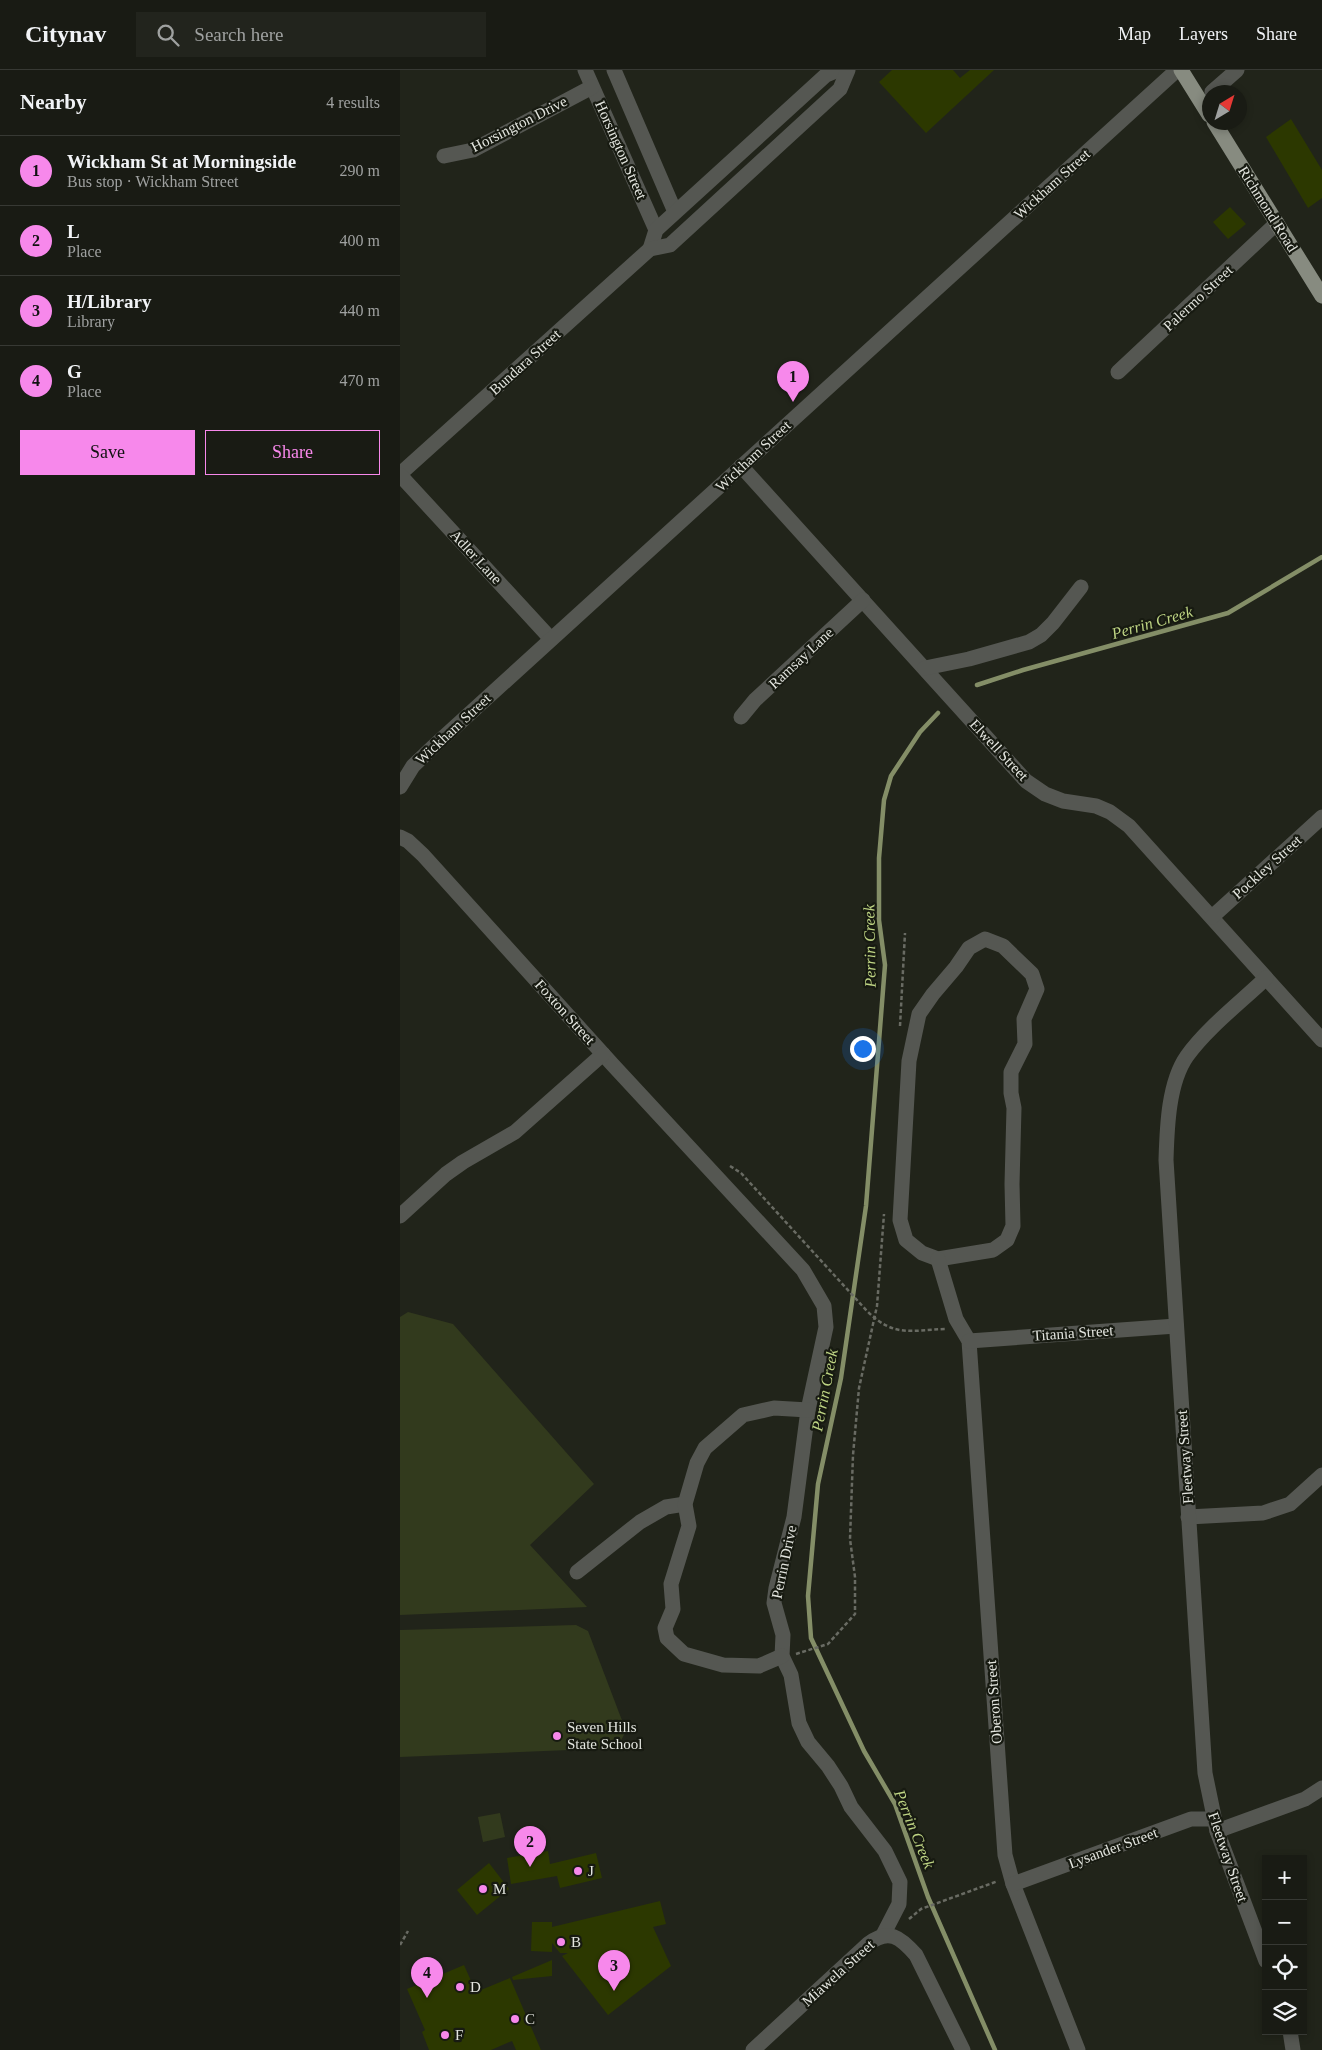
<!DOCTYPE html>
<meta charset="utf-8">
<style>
body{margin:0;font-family:Georgia,serif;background:#22241d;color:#f1f3f6}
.controls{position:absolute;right:15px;bottom:15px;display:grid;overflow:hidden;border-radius:0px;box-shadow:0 2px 8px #0003}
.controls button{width:45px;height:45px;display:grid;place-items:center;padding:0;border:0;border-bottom:1px solid #373934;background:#191b14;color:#f1f3f6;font:25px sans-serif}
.compass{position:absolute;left:802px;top:15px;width:45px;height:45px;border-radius:50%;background:#191b14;box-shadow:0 2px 8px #0003;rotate:38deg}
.you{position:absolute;left:462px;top:978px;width:18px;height:18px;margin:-12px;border:4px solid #fff;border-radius:50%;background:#1a73e8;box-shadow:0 0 0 8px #1a73e833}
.badge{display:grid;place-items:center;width:32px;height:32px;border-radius:50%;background:#f788eb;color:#111;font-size:16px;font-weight:700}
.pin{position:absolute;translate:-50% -41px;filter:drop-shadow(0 1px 2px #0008)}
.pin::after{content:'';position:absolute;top:26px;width:18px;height:15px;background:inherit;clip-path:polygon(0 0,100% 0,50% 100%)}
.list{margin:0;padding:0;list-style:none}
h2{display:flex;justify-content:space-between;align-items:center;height:65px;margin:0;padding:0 20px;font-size:21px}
h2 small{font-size:16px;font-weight:400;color:#9fa1a0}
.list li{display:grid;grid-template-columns:32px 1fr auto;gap:15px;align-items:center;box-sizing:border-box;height:70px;padding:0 20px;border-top:1px solid #373934}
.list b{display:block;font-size:19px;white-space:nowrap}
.list p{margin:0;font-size:16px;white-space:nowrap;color:#9fa1a0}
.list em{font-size:16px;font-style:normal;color:#9fa1a0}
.actions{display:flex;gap:10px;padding:15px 20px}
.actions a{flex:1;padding:11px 0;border:1px solid #f788eb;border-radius:0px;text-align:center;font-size:18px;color:#f788eb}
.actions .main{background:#f788eb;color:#111}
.icon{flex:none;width:28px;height:28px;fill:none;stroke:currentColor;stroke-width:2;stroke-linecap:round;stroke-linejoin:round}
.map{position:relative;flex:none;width:922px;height:1980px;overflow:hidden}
header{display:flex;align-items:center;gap:30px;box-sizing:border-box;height:70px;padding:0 25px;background:#191b14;border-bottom:1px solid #373934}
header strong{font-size:24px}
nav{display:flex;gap:28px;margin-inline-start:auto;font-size:18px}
.search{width:350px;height:45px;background:#22241d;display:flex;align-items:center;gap:12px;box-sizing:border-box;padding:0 18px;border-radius:0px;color:#9fa1a0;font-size:19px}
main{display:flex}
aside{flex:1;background:#191b14}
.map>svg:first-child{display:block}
.green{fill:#323a1d}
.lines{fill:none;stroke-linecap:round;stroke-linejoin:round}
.stream{stroke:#848e67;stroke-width:4.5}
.building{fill:#2c3800}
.path{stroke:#696b63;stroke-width:2.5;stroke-dasharray:4 2.5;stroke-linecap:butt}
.minor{stroke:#555752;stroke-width:15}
.major{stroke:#878b80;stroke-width:15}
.poi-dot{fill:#f788eb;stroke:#171a11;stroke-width:2}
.labels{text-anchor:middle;stroke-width:4.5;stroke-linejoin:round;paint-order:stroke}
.street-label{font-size:15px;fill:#e3e5df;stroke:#171a11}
.poi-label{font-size:15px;fill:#e3e5df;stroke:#171a11;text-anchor:start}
.water-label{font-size:16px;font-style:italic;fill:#bfd584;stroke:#171a11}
</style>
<header>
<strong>Citynav</strong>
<div class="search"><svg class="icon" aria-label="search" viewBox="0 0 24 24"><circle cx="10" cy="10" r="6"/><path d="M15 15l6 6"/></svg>Search here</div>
<nav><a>Map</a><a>Layers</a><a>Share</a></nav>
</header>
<main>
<aside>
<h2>Nearby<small>4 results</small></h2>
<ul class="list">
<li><span class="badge">1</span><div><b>Wickham St at Morningside</b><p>Bus stop · Wickham Street</p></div><em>290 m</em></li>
<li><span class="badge">2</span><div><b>L</b><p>Place</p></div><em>400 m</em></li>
<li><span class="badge">3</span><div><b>H/Library</b><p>Library</p></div><em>440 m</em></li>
<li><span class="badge">4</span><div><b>G</b><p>Place</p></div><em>470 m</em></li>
</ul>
<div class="actions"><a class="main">Save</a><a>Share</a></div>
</aside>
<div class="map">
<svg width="922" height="1980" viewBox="0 0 922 1980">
<rect width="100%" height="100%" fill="#21241a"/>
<g class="green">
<polygon points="8,1242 53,1254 194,1414 130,1475 187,1537 0,1545 0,1247"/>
<polygon points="176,1555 188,1561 226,1661 217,1678 0,1687 0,1560"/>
<polygon points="100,1743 105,1767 83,1772 78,1747"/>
</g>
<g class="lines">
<g class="stream">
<polyline points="577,615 623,600 828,543 922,487"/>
<polyline points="538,643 520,662 491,706 484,730 479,788 479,850 485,895 466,1136 441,1308 418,1414 408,1526 411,1568 464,1681 495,1734 528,1827 595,1980"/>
</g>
</g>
<g class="building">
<polygon points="492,0 553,0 560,8 570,0 594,0 526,63 479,12"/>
<polygon points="891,49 922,100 922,128 908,138 866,67"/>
<polygon points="830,137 846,154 828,169 813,152"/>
<polygon points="148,1781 150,1794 196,1783 202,1808 160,1818 157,1806 111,1814 107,1788"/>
<polygon points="89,1793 109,1819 77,1845 57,1820"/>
<polygon points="260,1831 266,1854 253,1857 271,1896 208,1945 162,1886 168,1883 160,1883 152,1873 152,1882 131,1881 132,1852 152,1852 152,1857"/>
<polygon points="152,1890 152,1906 113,1910 112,1907"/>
<polygon points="64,1895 76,1922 110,1908 141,1980 116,1980 112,1971 91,1980 29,1980 22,1962 25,1960 7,1919"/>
</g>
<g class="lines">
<g class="path">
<polyline points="500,956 505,863"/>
<path d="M 330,1096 L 341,1103 L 467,1241 C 494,1268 511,1260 546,1259"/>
<polyline points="396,1584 428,1574 455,1544 455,1507 450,1469 453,1385 459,1318 477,1236 484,1144"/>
<polyline points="509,1849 521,1839 598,1811"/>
<polyline points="0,1875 8,1861"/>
</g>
<g class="minor">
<polyline points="185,0 256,160"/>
<polyline points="214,0 275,142"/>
<polyline points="812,22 837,0"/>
<polyline points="44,86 73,80 192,17"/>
<polyline points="250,179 256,160 426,5 438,0"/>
<polyline points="718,302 877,153"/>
<polyline points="341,396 626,711 645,724 663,731 696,736 710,742 729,756 922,970"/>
<polyline points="0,404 250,179 270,175 440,19 448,0"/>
<polyline points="0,405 151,569"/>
<polyline points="525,598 569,589 629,572 641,565 653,553 681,517"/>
<polyline points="341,647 355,630 463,530"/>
<polyline points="0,717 13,696 33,677 777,0"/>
<polyline points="0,767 8,771 23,785 212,994 403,1200 424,1236 426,1257 408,1340 394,1447 376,1518 374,1533 383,1565 382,1586 391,1605 399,1653 408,1672 428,1696 441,1716 451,1737 485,1781 500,1812 499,1834 483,1865"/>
<polyline points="812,847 922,747"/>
<polygon points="585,869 603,876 632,904 637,919 624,949 625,974 611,1002 611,1023 614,1038 612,1114 613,1156 607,1170 593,1180 538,1189 522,1183 506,1170 500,1150 509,991 519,944 533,924 556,897 569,878"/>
<polyline points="0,1146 46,1104 63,1092 115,1062 203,984"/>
<polyline points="538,1189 556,1249 569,1271 605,1785 613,1814 678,1980"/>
<polyline points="569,1271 776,1256"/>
<polyline points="788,1447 863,1443 890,1434 922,1405"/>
<polyline points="177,1502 240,1452 266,1437 285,1434"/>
<polyline points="382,1586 359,1596 323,1595 284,1584 267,1568 265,1558 273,1539 271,1514 289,1456 285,1434 297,1393 305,1378 343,1345 374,1338 408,1340"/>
<polyline points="817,1761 905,1729 922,1718"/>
<polyline points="613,1814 791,1749 814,1749"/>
<path d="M 866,1891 L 817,1761 L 805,1703 L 766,1090 C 767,1059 768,1013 787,986 C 807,958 841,932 866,908"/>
<polyline points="890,1961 893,1980"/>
<path d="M 353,1980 L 468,1874 C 489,1858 500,1867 516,1885 L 563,1980"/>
</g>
<g class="major">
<polyline points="781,0 809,45"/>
<polyline points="814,52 922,226"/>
</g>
</g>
<g class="poi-dot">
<circle cx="157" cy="1666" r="5"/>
<circle cx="178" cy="1801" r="5"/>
<circle cx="83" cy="1819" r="5"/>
<circle cx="161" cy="1872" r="5"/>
<circle cx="60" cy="1917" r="5"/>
<circle cx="115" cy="1949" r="5"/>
<circle cx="45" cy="1965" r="5"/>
</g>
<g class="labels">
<g class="street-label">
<text transform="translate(119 54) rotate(-27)" y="5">Horsington Drive</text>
<text transform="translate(221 80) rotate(66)" y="5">Horsington Street</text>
<text transform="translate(652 114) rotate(-42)" y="5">Wickham Street</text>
<text transform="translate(868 139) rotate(58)" y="5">Richmond Road</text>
<text transform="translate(798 228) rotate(-43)" y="5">Palermo Street</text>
<text transform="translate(125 292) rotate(-42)" y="5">Bundara Street</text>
<text transform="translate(353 386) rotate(-43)" y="5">Wickham Street</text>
<text transform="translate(76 487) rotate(47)" y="5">Adler Lane</text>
<text transform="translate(401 588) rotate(-43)" y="5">Ramsay Lane</text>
<text transform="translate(53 659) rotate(-43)" y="5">Wickham Street</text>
<text transform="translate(599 680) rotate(47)" y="5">Elwell Street</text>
<text transform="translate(867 797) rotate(-42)" y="5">Pockley Street</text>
<text transform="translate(165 942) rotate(48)" y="5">Foxton Street</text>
<text transform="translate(673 1263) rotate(-4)" y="5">Titania Street</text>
<text transform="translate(785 1387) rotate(-94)" y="5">Fleetway Street</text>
<text transform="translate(384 1492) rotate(-78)" y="5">Perrin Drive</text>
<text transform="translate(594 1632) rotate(-94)" y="5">Oberon Street</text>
<text transform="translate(713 1778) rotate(-20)" y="5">Lysander Street</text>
<text transform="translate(828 1787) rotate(71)" y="5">Fleetway Street</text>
<text transform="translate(438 1903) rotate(-42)" y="5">Miawela Street</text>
</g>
<g class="poi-label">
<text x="167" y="1662">Seven Hills<tspan x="167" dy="17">State School</tspan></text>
<text x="188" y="1806">J</text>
<text x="93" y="1824">M</text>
<text x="171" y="1877">B</text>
<text x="70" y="1922">D</text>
<text x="125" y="1954">C</text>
<text x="55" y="1970">F</text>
</g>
<g class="water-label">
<text transform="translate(752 552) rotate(-16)" y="6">Perrin Creek</text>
<text transform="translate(469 876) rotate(-91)" y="6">Perrin Creek</text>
<text transform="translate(424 1320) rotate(-79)" y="6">Perrin Creek</text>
<text transform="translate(515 1759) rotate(68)" y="6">Perrin Creek</text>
</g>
</g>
</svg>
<div class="controls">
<button>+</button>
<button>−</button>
<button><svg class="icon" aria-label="locate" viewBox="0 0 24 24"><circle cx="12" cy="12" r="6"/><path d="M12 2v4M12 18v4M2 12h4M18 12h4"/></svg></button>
<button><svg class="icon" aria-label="layers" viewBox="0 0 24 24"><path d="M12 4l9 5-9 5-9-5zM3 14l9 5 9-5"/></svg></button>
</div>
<svg class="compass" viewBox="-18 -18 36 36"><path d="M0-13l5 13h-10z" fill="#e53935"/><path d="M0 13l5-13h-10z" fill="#9fa1a0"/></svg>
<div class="you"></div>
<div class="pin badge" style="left:393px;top:332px">1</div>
<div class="pin badge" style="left:130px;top:1797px">2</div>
<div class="pin badge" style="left:214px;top:1921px">3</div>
<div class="pin badge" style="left:27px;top:1928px">4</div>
</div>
</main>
